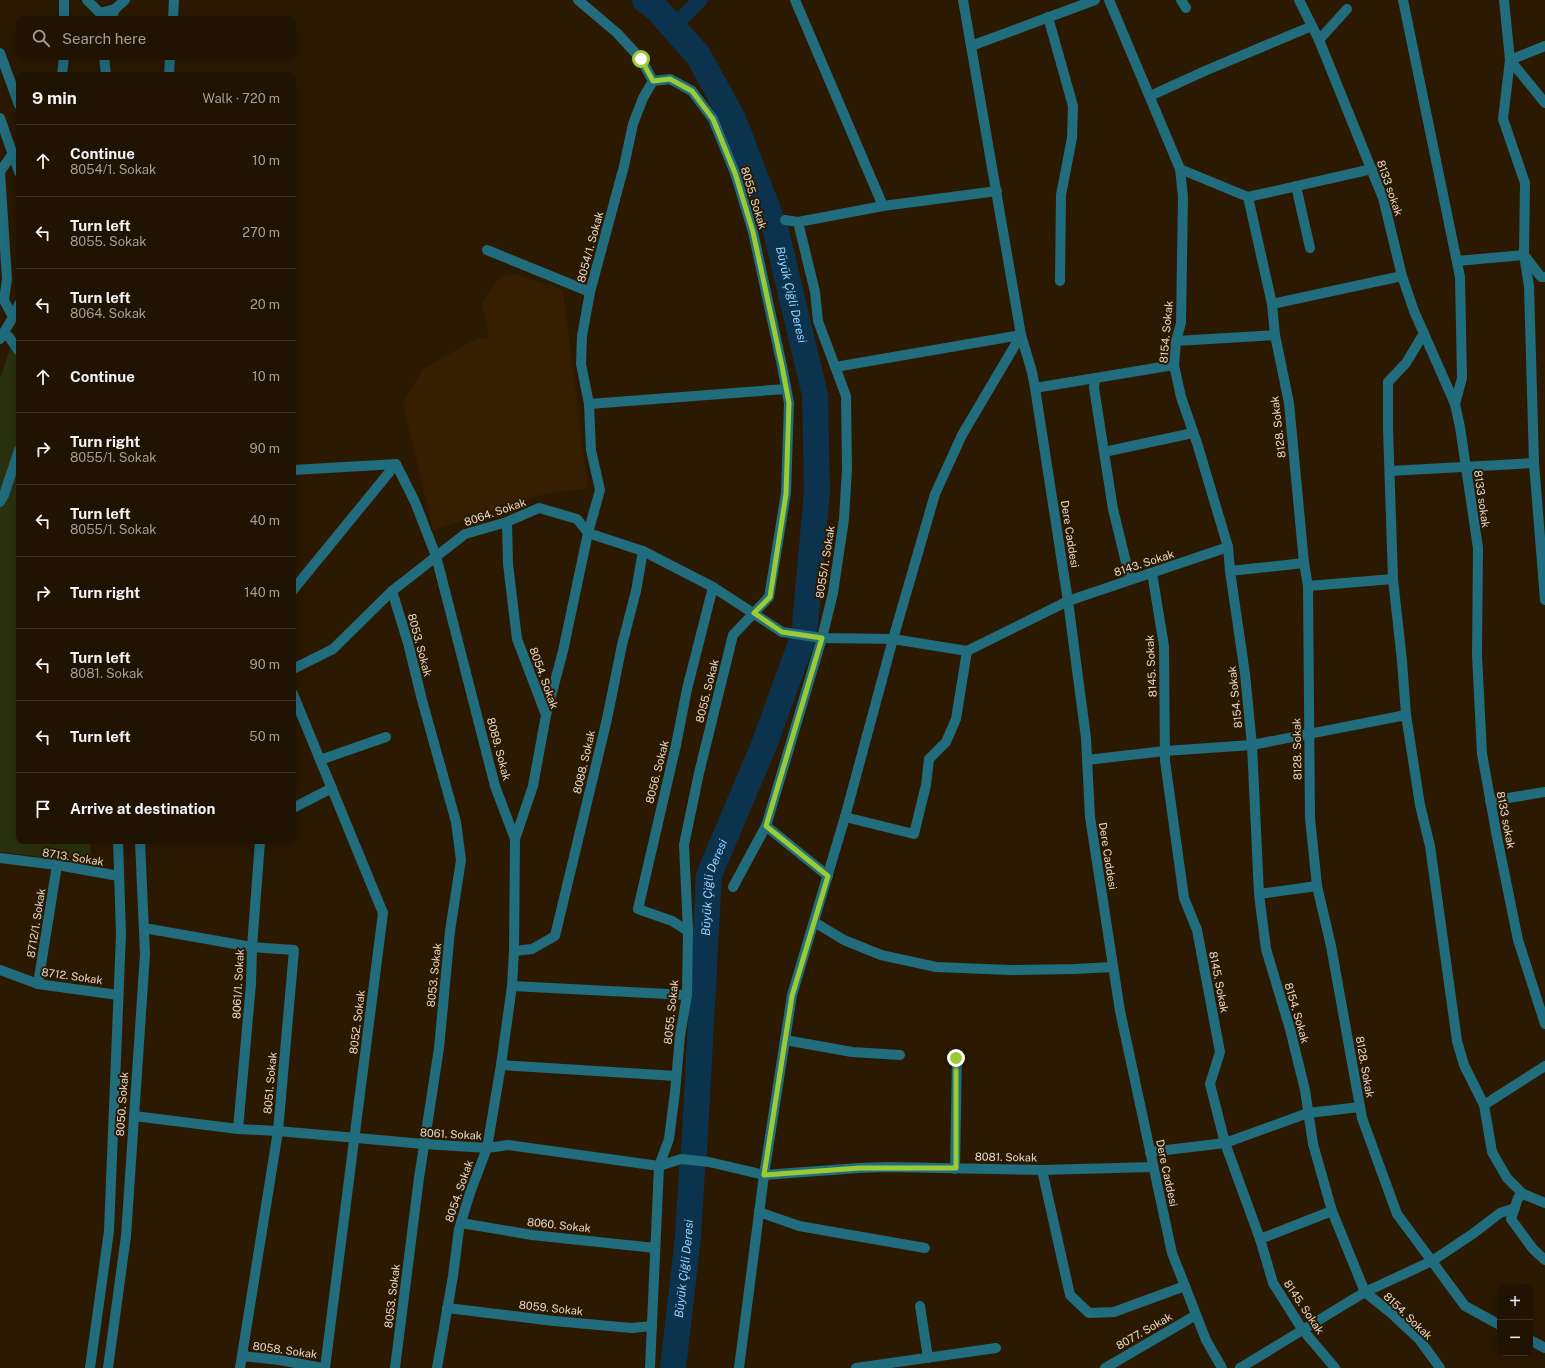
<!DOCTYPE html>
<meta charset="utf-8">
<style>
body{margin:0;font-family:"Public Sans",sans-serif;background:#2d2010;color:#f1f3f6}
.controls{position:absolute;right:12px;bottom:12px;display:grid;overflow:hidden;border-radius:8px;box-shadow:0 4px 16px #0002}
.controls button{width:36px;height:36px;display:grid;place-items:center;padding:0;border:0;border-bottom:1px solid #3d3223;background:#201301;color:#f1f3f6;font:20px sans-serif}
.stop{position:absolute;width:12px;height:12px;margin:-9px;border:3px solid #99cb36;border-radius:50%;background:#fff}
.stop.end{background:#99cb36;border-color:#fff;box-shadow:0 1px 4px #0008}
.list{margin:0;padding:0;list-style:none}
h2{display:flex;justify-content:space-between;align-items:center;height:52px;margin:0;padding:0 16px;font-size:17px}
h2 small{font-size:13px;font-weight:400;color:#a29e99}
.list li{display:grid;grid-template-columns:26px 1fr auto;gap:12px;align-items:center;box-sizing:border-box;height:72px;padding:0 16px;border-top:1px solid #3d3223}
.list b{display:block;font-size:15px;white-space:nowrap}
.list p{margin:0;font-size:13px;white-space:nowrap;color:#a29e99}
.list em{font-size:13px;font-style:normal;color:#a29e99}
.icon{flex:none;width:22px;height:22px;fill:none;stroke:currentColor;stroke-width:2;stroke-linecap:round;stroke-linejoin:round}
.map{position:relative;flex:none;width:1545px;height:1368px;overflow:hidden}
.search{position:absolute;background:#201301;box-shadow:0 4px 16px #0002;left:16px;top:16px;width:280px;height:44px;display:flex;align-items:center;gap:10px;box-sizing:border-box;padding:0 14px;border-radius:8px;color:#a29e99;font-size:15px}
.panel{position:absolute;background:#201301;box-shadow:0 4px 16px #0002;left:16px;top:72px;width:280px;height:772px;border-radius:8px}
.map>svg:first-child{display:block}
.built{fill:#361f00}
.green{fill:#2a310e}
.lines{fill:none;stroke-linecap:round;stroke-linejoin:round}
.canal{stroke:#0c334e;stroke-width:15}
.river{stroke:#0c334e;stroke-width:26}
.minor{stroke:#216c7d;stroke-width:10}
.route{stroke:#99cb36;stroke-width:5}
.labels{text-anchor:middle;stroke-width:4;stroke-linejoin:round;paint-order:stroke}
.street-label{font-size:11px;fill:#e3d6c8;stroke:#2b1901}
.water-label{font-size:12px;font-style:italic;fill:#9cd1fd;stroke:#2b1901}
</style>
<div class="map">
<svg width="1545" height="1368" viewBox="0 0 1545 1368">
<rect width="100%" height="100%" fill="#2b1901"/>
<polygon class="built" points="514,274 563,290 588,489 551,492 433,530 403,403 423,369 477,338 489,339 482,302 500,277"/>
<polygon class="green" points="19,333 19,841 90,841 91,863 0,852 0,378 10,349"/>
<g class="lines">
<polyline class="canal" points="673,27 700,0"/>
<g class="river">
<path id="s1" d="M 645,0 L 655,7 L 698,55 L 733,119 L 776,231 L 815,395 L 817,492 L 805,625"/>
<path id="s2" d="M 694,1151 L 709,875 L 764,745 L 802,640"/>
<path id="s3" d="M 673,1368 L 688,1237 L 692,1169"/>
</g>
<g class="minor">
<polyline points="64,0 64,19"/>
<polyline points="87,0 100,13 115,9"/>
<polyline points="795,0 883,206"/>
<polyline points="963,0 1021,335 1032,372 1035,388 1068,601 1086,738 1090,817 1120,1011 1172,1253 1206,1340 1222,1368"/>
<polyline points="1109,0 1180,169 1183,197 1181,323 1176,341 1174,365 1181,397 1197,443 1228,547 1230,571 1245,674 1252,745 1259,894 1266,949 1290,1029 1305,1090 1313,1144 1332,1211 1365,1292 1391,1313 1419,1339 1440,1368"/>
<polyline points="1181,0 1186,8"/>
<polyline points="1299,0 1319,40 1383,198 1402,276 1414,311 1455,404 1460,427 1478,548 1477,655 1482,754 1497,837 1518,940 1545,1024"/>
<polyline points="1403,0 1460,277 1462,378 1455,404"/>
<polyline points="1504,0 1510,60 1545,103"/>
<polyline points="1048,17 1073,106 1072,138 1061,195 1060,281"/>
<polyline points="111,19 115,9 125,0"/>
<polyline points="173,19 174,0"/>
<polyline points="1319,40 1347,9"/>
<polyline points="971,46 1095,0"/>
<polyline points="1545,46 1510,60 1503,119 1525,183 1524,255 1541,277 1545,277"/>
<polyline points="0,53 19,105"/>
<polyline points="104,57 106,75"/>
<polyline points="62,75 64,57"/>
<polyline points="169,75 170,57"/>
<polyline points="1150,96 1207,70 1312,26"/>
<polyline points="0,118 19,172"/>
<polyline points="13,153 0,172 7,279 4,300 13,317"/>
<polyline points="1180,169 1248,197 1272,304 1275,335 1289,403 1304,563 1308,586 1310,818 1317,886 1331,946 1362,1118 1397,1214 1465,1306 1500,1325"/>
<polyline points="1296,186 1310,248"/>
<polyline points="1248,197 1372,169"/>
<polyline points="785,220 798,222 883,206 997,191"/>
<polyline points="798,222 815,292 818,321 846,396 847,469 844,519 833,593 822,638 766,826 828,876"/>
<polyline points="487,250 590,292"/>
<polyline points="1457,261 1524,255 1529,286 1534,463 1545,600"/>
<polyline points="1272,304 1402,276"/>
<polyline points="1424,333 1406,363 1388,382 1388,428 1393,579 1402,661 1406,715 1420,805 1430,846 1457,1041 1464,1065 1484,1105 1492,1152 1507,1178 1523,1194 1545,1203"/>
<polyline points="3,334 9,337 19,351"/>
<polyline points="0,339 13,317 19,304"/>
<polyline points="1176,341 1275,335"/>
<polyline points="835,367 1021,335"/>
<polyline points="1095,378 1094,388 1104,452 1193,433"/>
<polyline points="1035,388 1174,365"/>
<polyline points="589,404 786,389"/>
<polyline points="1104,452 1113,509 1130,579"/>
<polyline points="293,470 396,464 415,502 436,556 495,786 515,839 514,951 512,986 501,1065 487,1148 470,1193 459,1229 453,1276 437,1368"/>
<polyline points="1390,471 1534,463"/>
<polyline points="0,502 4,495 19,450"/>
<polyline points="507,522 508,564 517,639 546,715 533,786 515,839"/>
<polyline points="1230,571 1304,563"/>
<polyline points="1152,573 1164,646 1165,761 1184,898 1197,930 1220,1052 1210,1084 1225,1143 1260,1239 1273,1283 1302,1329 1335,1368"/>
<polyline points="1308,586 1393,579"/>
<polyline points="293,590 396,464"/>
<polyline points="392,591 408,643 422,700 456,822 461,860 450,931 439,1048 419,1178 395,1368"/>
<polyline points="293,669 333,649 392,591 465,534 507,522 539,508 577,519 588,533 643,551 713,587 782,632 822,638 893,639 967,651 1068,601 1228,547"/>
<polyline points="293,694 383,913 325,1368"/>
<polyline points="546,715 563,651 588,533 600,490 591,450 589,404 581,364 582,336 590,292 624,166 633,124 643,98 653,81 641,59 617,33 578,0"/>
<polyline points="320,760 386,737"/>
<polyline points="1087,760 1165,751 1252,745 1406,715"/>
<polyline points="1490,801 1545,792"/>
<polyline points="293,808 332,788"/>
<polyline points="845,817 914,834 926,785 929,759 946,742 956,719 967,651"/>
<polyline points="0,858 57,865 119,876"/>
<polyline points="733,887 766,826"/>
<polyline points="1259,894 1317,886"/>
<polyline points="814,922 844,940 881,955 936,967 1010,970 1075,969 1113,967"/>
<polyline points="144,928 252,947 294,950 278,1131 240,1368"/>
<polyline points="688,931 672,921 638,909 676,745 687,689 713,587"/>
<polyline points="514,951 532,949 555,936 607,719 622,645 636,591 643,551"/>
<polyline points="0,970 38,984 118,995"/>
<polyline points="38,984 57,865"/>
<polyline points="512,986 687,995"/>
<polyline points="785,1040 852,1052 900,1055"/>
<polyline points="501,1065 676,1076"/>
<polyline points="1484,1105 1545,1066"/>
<polyline points="134,1116 238,1129 278,1131 424,1144 487,1148 508,1145 659,1166 681,1159 709,1162 764,1175 859,1168 887,1167 1042,1170 1153,1167"/>
<polyline points="238,1129 251,984 252,947 260,841"/>
<polyline points="1150,1152 1225,1143 1308,1113 1360,1107"/>
<polyline points="955,1169 957,1057"/>
<polyline points="1042,1170 1070,1295 1089,1313 1114,1312 1185,1286"/>
<polyline points="1523,1194 1518,1198 1511,1219 1533,1249 1545,1260"/>
<polyline points="759,1212 799,1226 925,1248"/>
<polyline points="461,1223 532,1235 655,1248"/>
<polyline points="1260,1239 1332,1211"/>
<polyline points="920,1306 928,1358"/>
<polyline points="447,1308 554,1321 632,1328 652,1326"/>
<polyline points="1530,1340 1545,1348"/>
<polyline points="242,1356 279,1360 323,1368"/>
<polyline points="90,1368 109,1231 121,934 118,841"/>
<polyline points="108,1368 126,1236 145,954 140,841"/>
<polyline points="650,1368 659,1166 669,1139 675,1092 680,1036 687,995 688,931 684,845 699,773 733,635 769,597 786,493 789,403 782,366 753,232 735,173 713,119 692,91 670,79 653,81"/>
<polyline points="739,1368 764,1175 792,995 845,817 893,639 935,494 962,435 1021,335"/>
<polyline points="856,1368 996,1348"/>
<polyline points="1105,1368 1196,1315"/>
<polyline points="1240,1368 1365,1292 1432,1261 1474,1233 1500,1213 1515,1208"/>
</g>
</g>
<g class="lines">
<polyline class="route" points="641,59 653,81 670,79 692,91 713,119 735,173 753,232 782,366 789,403 786,494 770,597 754,613 782,632 822,638 766,826 828,876 792,996 764,1175 860,1168 956,1168 956,1058"/>
</g>
<g class="labels">
<g class="street-label">
<text transform="translate(1390 188) rotate(71)" y="4">8133 sokak</text>
<text transform="translate(754 198) rotate(73)" y="4">8055. Sokak</text>
<text transform="translate(590 247) rotate(-75)" y="4">8054/1. Sokak</text>
<text transform="translate(1166 332) rotate(-85)" y="4">8154. Sokak</text>
<text transform="translate(1278 427) rotate(-97)" y="4">8128. Sokak</text>
<text transform="translate(1482 499) rotate(82)" y="4">8133 sokak</text>
<text transform="translate(495 512) rotate(-19)" y="4">8064. Sokak</text>
<text transform="translate(1070 534) rotate(81)" y="4">Dere Caddesi</text>
<text transform="translate(825 562) rotate(-81)" y="4">8055/1. Sokak</text>
<text transform="translate(1144 563) rotate(-18)" y="4">8143. Sokak</text>
<text transform="translate(420 645) rotate(75)" y="4">8053. Sokak</text>
<text transform="translate(1151 666) rotate(-93)" y="4">8145. Sokak</text>
<text transform="translate(544 678) rotate(70)" y="4">8054. Sokak</text>
<text transform="translate(707 691) rotate(-76)" y="4">8055. Sokak</text>
<text transform="translate(1235 697) rotate(-96)" y="4">8154. Sokak</text>
<text transform="translate(499 749) rotate(75)" y="4">8089. Sokak</text>
<text transform="translate(1297 749) rotate(-91)" y="4">8128. Sokak</text>
<text transform="translate(584 762) rotate(-77)" y="4">8088. Sokak</text>
<text transform="translate(657 772) rotate(-76)" y="4">8056. Sokak</text>
<text transform="translate(1506 820) rotate(79)" y="4">8133 sokak</text>
<text transform="translate(1108 856) rotate(81)" y="4">Dere Caddesi</text>
<text transform="translate(73 857) rotate(9)" y="4">8713. Sokak</text>
<text transform="translate(36 923) rotate(-81)" y="4">8712/1. Sokak</text>
<text transform="translate(434 975) rotate(-84)" y="4">8053. Sokak</text>
<text transform="translate(72 976) rotate(8)" y="4">8712. Sokak</text>
<text transform="translate(1219 982) rotate(79)" y="4">8145. Sokak</text>
<text transform="translate(238 984) rotate(-87)" y="4">8061/1. Sokak</text>
<text transform="translate(671 1012) rotate(-84)" y="4">8055. Sokak</text>
<text transform="translate(1297 1013) rotate(74)" y="4">8154. Sokak</text>
<text transform="translate(357 1022) rotate(-83)" y="4">8052. Sokak</text>
<text transform="translate(1365 1067) rotate(80)" y="4">8128. Sokak</text>
<text transform="translate(270 1083) rotate(-85)" y="4">8051. Sokak</text>
<text transform="translate(122 1104) rotate(-86)" y="4">8050. Sokak</text>
<text transform="translate(451 1134) rotate(3)" y="4">8061. Sokak</text>
<text transform="translate(1006 1157) rotate(1)" y="4">8081. Sokak</text>
<text transform="translate(1167 1173) rotate(78)" y="4">Dere Caddesi</text>
<text transform="translate(459 1191) rotate(-71)" y="4">8054. Sokak</text>
<text transform="translate(559 1225) rotate(6)" y="4">8060. Sokak</text>
<text transform="translate(392 1296) rotate(-83)" y="4">8053. Sokak</text>
<text transform="translate(1304 1307) rotate(56)" y="4">8145. Sokak</text>
<text transform="translate(551 1308) rotate(6)" y="4">8059. Sokak</text>
<text transform="translate(1408 1316) rotate(44)" y="4">8154. Sokak</text>
<text transform="translate(1144 1331) rotate(-30)" y="4">8077. Sokak</text>
<text transform="translate(285 1350) rotate(8)" y="4">8058. Sokak</text>
</g>
<g class="water-label">
<text dy="4" stroke="none"><textPath href="#s1" startOffset="335">Büyük Çiğli Deresi</textPath></text>
<text dy="4" stroke="none"><textPath href="#s2" startOffset="265">Büyük Çiğli Deresi</textPath></text>
<text dy="4" stroke="none"><textPath href="#s3" startOffset="100">Büyük Çiğli Deresi</textPath></text>
</g>
</g>
</svg>
<div class="controls">
<button>+</button>
<button>−</button>
</div>
<div class="stop" style="left:641px;top:59px"></div>
<div class="stop end" style="left:956px;top:1058px"></div>
<div class="search"><svg class="icon" aria-label="search" viewBox="0 0 24 24"><circle cx="10" cy="10" r="6"/><path d="M15 15l6 6"/></svg>Search here</div>
<section class="panel">
<h2>9 min<small>Walk · 720 m</small></h2>
<ul class="list">
<li><svg class="icon" aria-label="ahead" viewBox="0 0 24 24"><path d="M12 20V5M6 11l6-6 6 6"/></svg><div><b>Continue</b><p>8054/1. Sokak</p></div><em>10 m</em></li>
<li><svg class="icon" aria-label="left" viewBox="0 0 24 24"><path d="M17 20v-9H6M10 6l-5 5 5 5"/></svg><div><b>Turn left</b><p>8055. Sokak</p></div><em>270 m</em></li>
<li><svg class="icon" aria-label="left" viewBox="0 0 24 24"><path d="M17 20v-9H6M10 6l-5 5 5 5"/></svg><div><b>Turn left</b><p>8064. Sokak</p></div><em>20 m</em></li>
<li><svg class="icon" aria-label="ahead" viewBox="0 0 24 24"><path d="M12 20V5M6 11l6-6 6 6"/></svg><div><b>Continue</b></div><em>10 m</em></li>
<li><svg class="icon" aria-label="right" viewBox="0 0 24 24"><path d="M7 20v-9h11M14 6l5 5-5 5"/></svg><div><b>Turn right</b><p>8055/1. Sokak</p></div><em>90 m</em></li>
<li><svg class="icon" aria-label="left" viewBox="0 0 24 24"><path d="M17 20v-9H6M10 6l-5 5 5 5"/></svg><div><b>Turn left</b><p>8055/1. Sokak</p></div><em>40 m</em></li>
<li><svg class="icon" aria-label="right" viewBox="0 0 24 24"><path d="M7 20v-9h11M14 6l5 5-5 5"/></svg><div><b>Turn right</b></div><em>140 m</em></li>
<li><svg class="icon" aria-label="left" viewBox="0 0 24 24"><path d="M17 20v-9H6M10 6l-5 5 5 5"/></svg><div><b>Turn left</b><p>8081. Sokak</p></div><em>90 m</em></li>
<li><svg class="icon" aria-label="left" viewBox="0 0 24 24"><path d="M17 20v-9H6M10 6l-5 5 5 5"/></svg><div><b>Turn left</b></div><em>50 m</em></li>
<li><svg class="icon" aria-label="arrive" viewBox="0 0 24 24"><path d="M6 21V4h12l-3 4 3 4H6"/></svg><div><b>Arrive at destination</b></div></li>
</ul>
</section>
</div>
